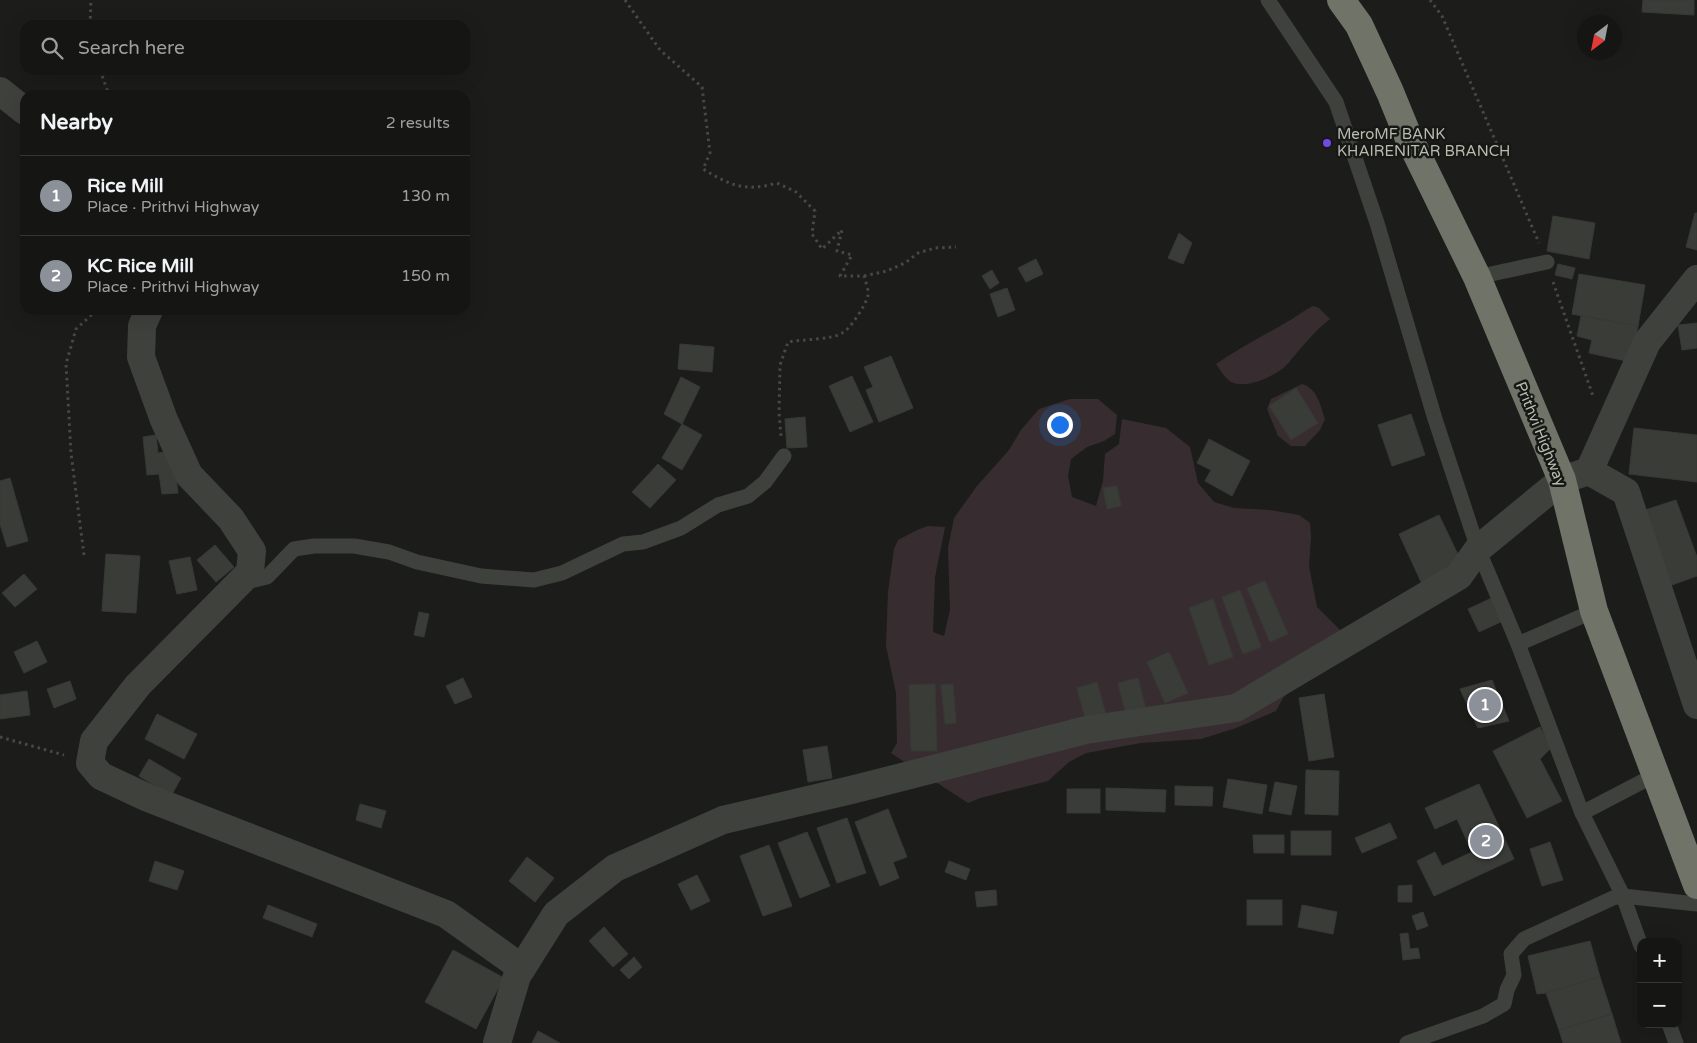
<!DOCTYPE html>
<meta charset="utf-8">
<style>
body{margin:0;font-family:"Varela Round",sans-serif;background:#222322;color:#f1f3f6}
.controls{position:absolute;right:15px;bottom:15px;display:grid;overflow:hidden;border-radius:10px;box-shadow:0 5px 20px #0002}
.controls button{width:45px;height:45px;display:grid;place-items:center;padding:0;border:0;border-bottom:1px solid #343534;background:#151614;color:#f1f3f6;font:25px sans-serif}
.compass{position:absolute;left:1577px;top:15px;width:45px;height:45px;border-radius:50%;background:#151614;box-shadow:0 5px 20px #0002;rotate:212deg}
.you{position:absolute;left:1059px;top:424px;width:18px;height:18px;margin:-12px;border:4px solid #fff;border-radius:50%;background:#1a73e8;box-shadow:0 0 0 8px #1a73e833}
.badge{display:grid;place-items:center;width:32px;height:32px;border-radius:50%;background:#8c9099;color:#fff;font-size:16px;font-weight:700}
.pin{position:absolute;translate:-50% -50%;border:2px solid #fff;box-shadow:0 1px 5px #0006}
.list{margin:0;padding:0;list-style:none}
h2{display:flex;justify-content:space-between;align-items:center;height:65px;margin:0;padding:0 20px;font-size:21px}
h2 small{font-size:16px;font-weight:400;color:#9d9fa0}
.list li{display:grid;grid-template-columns:32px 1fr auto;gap:15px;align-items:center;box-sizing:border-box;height:80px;padding:0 20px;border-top:1px solid #343534}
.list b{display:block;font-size:19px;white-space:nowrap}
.list p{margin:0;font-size:16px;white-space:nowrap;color:#9d9fa0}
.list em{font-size:16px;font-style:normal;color:#9d9fa0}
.icon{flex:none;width:28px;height:28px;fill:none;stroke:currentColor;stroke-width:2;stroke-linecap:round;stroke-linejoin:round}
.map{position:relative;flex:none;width:1697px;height:1043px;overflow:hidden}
.search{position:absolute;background:#151614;box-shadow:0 5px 20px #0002;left:20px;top:20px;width:450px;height:55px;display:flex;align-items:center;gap:12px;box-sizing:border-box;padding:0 18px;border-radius:15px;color:#9d9fa0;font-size:19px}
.panel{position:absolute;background:#151614;box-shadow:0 5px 20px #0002;left:20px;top:90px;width:450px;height:225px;border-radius:15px}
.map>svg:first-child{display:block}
.green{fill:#372d30}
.building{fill:#3a3c38;stroke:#373935}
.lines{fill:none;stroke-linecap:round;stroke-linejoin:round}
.path{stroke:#474942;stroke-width:3;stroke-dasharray:2.5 4;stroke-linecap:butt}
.lane{stroke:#3f423c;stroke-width:15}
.street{stroke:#3f423c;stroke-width:28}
.highway{stroke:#6f7368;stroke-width:28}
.poi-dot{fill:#7348e8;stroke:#171816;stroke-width:2}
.labels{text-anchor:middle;stroke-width:5;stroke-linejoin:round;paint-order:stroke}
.poi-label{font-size:15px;fill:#b8bcae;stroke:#171816;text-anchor:start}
.street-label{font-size:15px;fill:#b8bcae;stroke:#171816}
</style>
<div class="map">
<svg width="1697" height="1043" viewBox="0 0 1697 1043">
<rect width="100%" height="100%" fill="#1c1d1b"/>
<g class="green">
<path d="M 1313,306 L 1319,308 L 1330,319 C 1317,329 1306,342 1295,355 C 1291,359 1287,366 1282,369 C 1270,378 1246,389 1231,382 C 1225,378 1220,370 1216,364 C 1239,348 1263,336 1287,322 C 1297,317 1302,311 1313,306 Z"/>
<path d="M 1302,384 C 1318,389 1320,405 1325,419 L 1320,430 L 1305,446 L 1291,446 L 1278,436 L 1267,409 L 1271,399 Z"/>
<polygon points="1070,399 1098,399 1117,415 1115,434 1104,441 1087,447 1071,459 1068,476 1072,497 1096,506 1103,481 1105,454 1119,444 1122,419 1166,428 1190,447 1198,483 1214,502 1234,508 1270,510 1299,515 1310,523 1311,537 1309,566 1317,607 1359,649 1296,684 1283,698 1276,711 1236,728 1201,739 1141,743 1086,753 1069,762 1048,781 980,798 968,803 891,753 897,743 896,693 886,646 888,592 894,549 898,540 917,530 928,526 945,527 935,577 933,632 944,636 950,610 948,548 954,518 977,486 1009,450 1021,430 1039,409"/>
</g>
<g class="building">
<polygon points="1643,0 1694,0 1694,15 1642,12"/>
<polygon points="1695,213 1697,213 1697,250 1686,247"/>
<polygon points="1553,216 1595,223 1589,259 1547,251"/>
<polygon points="1179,233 1192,243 1183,264 1168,258"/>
<polygon points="1036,259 1043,274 1026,282 1018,268"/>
<polygon points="1558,264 1575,268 1572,279 1555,275"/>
<polygon points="992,270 999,283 990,289 982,276"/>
<polygon points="1579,274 1645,285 1638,326 1572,314"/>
<polygon points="1007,288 1015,310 998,317 990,294"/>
<polygon points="1581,316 1638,326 1631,362 1589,353 1592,340 1577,336"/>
<polygon points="1697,323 1697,348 1682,350 1678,325"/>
<polygon points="680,344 714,347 712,372 678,369"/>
<polygon points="891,356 913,408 879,422 866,390 873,387 864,367"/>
<polygon points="852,376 873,422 850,432 829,386"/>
<polygon points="681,377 700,387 682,424 664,414"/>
<polygon points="1296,388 1318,423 1291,440 1269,406"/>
<polygon points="1411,414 1425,455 1392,466 1378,425"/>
<polygon points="805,417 807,447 787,448 785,419"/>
<polygon points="682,424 702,435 682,470 662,458"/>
<polygon points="1634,428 1697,435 1697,482 1629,474"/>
<polygon points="156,435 158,453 173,451 178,493 162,494 159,474 147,475 143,437"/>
<polygon points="1209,439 1250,461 1232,496 1205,481 1211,470 1197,463"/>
<polygon points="658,464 676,480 650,508 632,492"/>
<polygon points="10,478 28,541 7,547 0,524 0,481"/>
<polygon points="1117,486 1121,506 1107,509 1103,488"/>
<polygon points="1676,500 1697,557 1697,576 1669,586 1642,511"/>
<polygon points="1439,515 1463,565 1422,584 1399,534"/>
<polygon points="215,545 234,567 216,582 197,560"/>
<polygon points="106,554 140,556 136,613 102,611"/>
<polygon points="190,557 197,590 177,594 169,561"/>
<polygon points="24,574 37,589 15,607 2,593"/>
<polygon points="1265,581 1288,634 1270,642 1247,588"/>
<polygon points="1240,590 1261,647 1243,654 1222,597"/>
<polygon points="1494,597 1505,620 1479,632 1468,609"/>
<polygon points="1213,599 1233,657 1209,665 1189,608"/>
<polygon points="419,612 429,614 424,637 414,635"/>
<polygon points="37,641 47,662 24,673 14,652"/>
<polygon points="1169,652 1188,693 1165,703 1147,662"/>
<polygon points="463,678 472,697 455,704 446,686"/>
<polygon points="1138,678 1146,710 1126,715 1118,683"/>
<polygon points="1492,680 1509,721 1478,728 1460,689"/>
<polygon points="70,681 76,699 54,708 47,689"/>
<polygon points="1097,682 1106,715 1086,721 1077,688"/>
<polygon points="935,684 937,751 911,751 909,685"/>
<polygon points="953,684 956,723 945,724 941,685"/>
<polygon points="27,691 30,715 0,719 0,695"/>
<polygon points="1324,694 1334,757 1309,761 1299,698"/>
<polygon points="157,714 197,734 184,759 145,739"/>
<polygon points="1540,727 1551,748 1540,759 1562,801 1527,818 1493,751"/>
<polygon points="827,746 832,778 808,782 803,750"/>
<polygon points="149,759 181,778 171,796 139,776"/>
<polygon points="1306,770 1339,771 1338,815 1305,814"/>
<polygon points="1228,779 1267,785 1262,814 1223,807"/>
<polygon points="1275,782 1297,786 1291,815 1269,811"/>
<polygon points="1479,784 1514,859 1434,896 1417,861 1435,852 1442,866 1472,852 1457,819 1435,829 1425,808"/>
<polygon points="1175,786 1213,787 1212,806 1175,805"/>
<polygon points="1106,788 1166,790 1165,812 1106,810"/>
<rect x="1067" y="789" width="33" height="24"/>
<polygon points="360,804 386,811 381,828 356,820"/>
<polygon points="888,809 907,857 893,862 899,878 880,886 855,822"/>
<polygon points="847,818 866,873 837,883 817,828"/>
<polygon points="1390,823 1397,838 1362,853 1355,838"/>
<rect x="1291" y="831" width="40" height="24"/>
<polygon points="807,832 830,886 800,898 778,843"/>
<polygon points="1253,835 1284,835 1284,853 1254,853"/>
<polygon points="1550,842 1563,880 1542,886 1530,849"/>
<polygon points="769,845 792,906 763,916 740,856"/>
<polygon points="527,857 554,878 535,902 509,881"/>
<polygon points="155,861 184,871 177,890 149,881"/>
<polygon points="949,861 970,869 966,880 945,872"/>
<polygon points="697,875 710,901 691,910 678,884"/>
<polygon points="1412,885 1412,902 1398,902 1398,886"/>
<polygon points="996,890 997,905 977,907 975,892"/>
<rect x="1247" y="900" width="35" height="25"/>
<polygon points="268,905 317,924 312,937 263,918"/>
<polygon points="1302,905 1337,912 1333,934 1298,927"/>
<polygon points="1423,912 1428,926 1417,930 1412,916"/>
<polygon points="604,927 628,954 613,967 589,941"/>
<polygon points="1408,933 1410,949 1418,948 1420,958 1403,960 1400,934"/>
<polygon points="1590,941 1600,977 1546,993 1537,994 1528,956"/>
<polygon points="453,950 504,978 476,1029 425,1002"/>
<polygon points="634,957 642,967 629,979 620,970"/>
<polygon points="1600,977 1612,1014 1559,1030 1546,993"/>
<polygon points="1612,1014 1621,1043 1563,1043 1559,1030"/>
<polygon points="538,1031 560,1043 532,1043"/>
</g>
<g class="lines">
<g class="path">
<path d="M 625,0 L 660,50 L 702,87 L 710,153 L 703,169 C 731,186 745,192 777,183 L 796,192 L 815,211 L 812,234 L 822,249 L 842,230 L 837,251 L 852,255 L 840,276 L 864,276 C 865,281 869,289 868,295 C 867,303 850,330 842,333 C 831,340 803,339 788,342 L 780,365 L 779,413 L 781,436"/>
<polyline points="1430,0 1442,16 1539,243"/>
<polyline points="90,25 91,0"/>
<polyline points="100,70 109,95"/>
<polyline points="864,276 887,271 905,263 918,253 935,248 956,247"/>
<polyline points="1553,282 1593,396"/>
<polyline points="84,555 71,453 66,364 76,329 97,310"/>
<polyline points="0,737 64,755"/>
</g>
<g class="lane">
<polyline points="1268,0 1336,102 1377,223 1435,419 1478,549 1518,644"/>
<polyline points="1477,277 1547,262"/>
<polyline points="242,583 267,577 294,549 314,546 354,546 389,552 417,562 481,576 534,580 562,573 623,544 643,542 681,528 718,505 748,496 765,482 784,456"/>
<polyline points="1594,611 1518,644 1582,813 1623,896 1641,946"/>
<polyline points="1582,813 1655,775"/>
<polyline points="1669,1024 1676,1043"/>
<polyline points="1407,1043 1483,1016 1504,1004 1507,990 1514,975 1511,954 1524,939 1613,898 1623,896 1697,904"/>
</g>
<g class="street">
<polyline points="0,91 25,111"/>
<polyline points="149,310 142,326 141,357 164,420 189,475 231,519 252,551 250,572 138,685 94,741 90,763 101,776 148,798 446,914 522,968"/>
<polyline points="1589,471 1626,492 1697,705"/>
<polyline points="497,1043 517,976 556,914 615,868 723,820 851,790 1086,730 1236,708 1459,576 1478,549 1562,480 1589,471 1647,342 1697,279"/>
</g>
<polyline class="highway" points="1341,0 1359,25 1390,92 1408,136 1477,277 1562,480 1594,611 1697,885"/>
</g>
<circle class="poi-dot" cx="1327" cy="143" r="5"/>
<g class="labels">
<g class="poi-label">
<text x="1337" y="139">MeroMF BANK<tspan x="1337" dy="17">KHAIRENITAR BRANCH</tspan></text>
</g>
<g class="street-label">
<text transform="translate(1541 434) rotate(68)" y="5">Prithvi Highway</text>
</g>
</g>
</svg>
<div class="controls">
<button>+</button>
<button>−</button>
</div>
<svg class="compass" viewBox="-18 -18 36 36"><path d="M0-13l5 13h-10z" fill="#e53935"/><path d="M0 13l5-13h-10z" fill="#9d9fa0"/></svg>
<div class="you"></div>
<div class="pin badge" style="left:1485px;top:705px">1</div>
<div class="pin badge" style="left:1486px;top:841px">2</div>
<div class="search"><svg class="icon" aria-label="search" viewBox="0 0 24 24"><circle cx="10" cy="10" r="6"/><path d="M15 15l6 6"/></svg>Search here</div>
<section class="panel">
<h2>Nearby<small>2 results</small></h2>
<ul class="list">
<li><span class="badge">1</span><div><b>Rice Mill</b><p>Place · Prithvi Highway</p></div><em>130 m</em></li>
<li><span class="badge">2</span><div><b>KC Rice Mill</b><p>Place · Prithvi Highway</p></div><em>150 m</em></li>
</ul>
</section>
</div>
